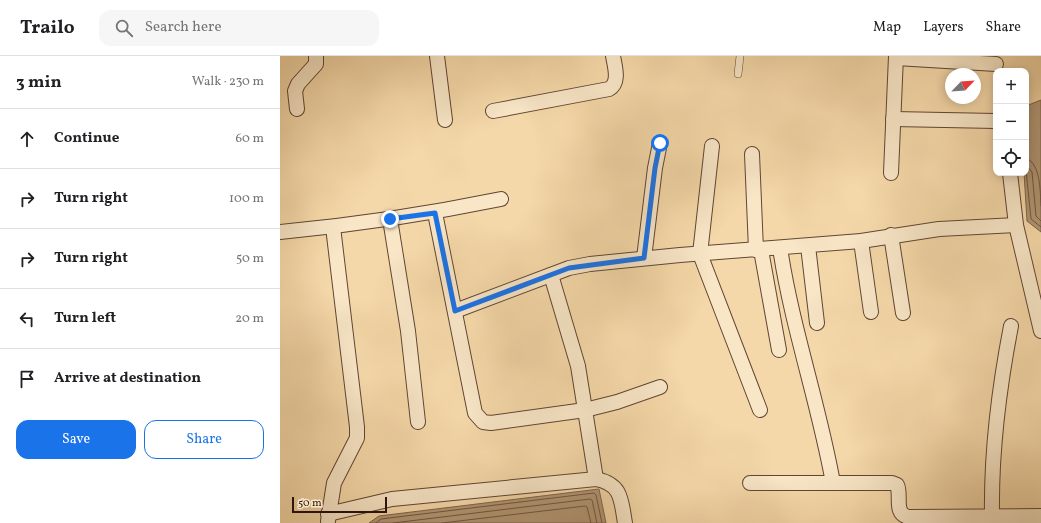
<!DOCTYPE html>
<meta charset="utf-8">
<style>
body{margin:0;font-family:Vollkorn,serif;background:#f6f6f6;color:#202124}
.controls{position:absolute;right:12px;top:12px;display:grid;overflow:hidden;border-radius:8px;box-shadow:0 2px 10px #0003}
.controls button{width:36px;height:36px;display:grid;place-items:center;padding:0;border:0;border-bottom:1px solid #e0e0e0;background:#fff;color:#202124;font:20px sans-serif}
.compass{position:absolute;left:665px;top:12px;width:36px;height:36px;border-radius:50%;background:#fff;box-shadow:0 2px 10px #0003;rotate:65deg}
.scale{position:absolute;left:12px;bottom:10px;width:95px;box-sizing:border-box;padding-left:4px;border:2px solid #2e160c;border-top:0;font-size:11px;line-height:14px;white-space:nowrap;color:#2e160c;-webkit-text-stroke:3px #f8e6c7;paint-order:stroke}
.stop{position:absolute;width:12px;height:12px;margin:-9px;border:3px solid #1a73e8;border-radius:50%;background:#fff}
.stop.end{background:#1a73e8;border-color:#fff;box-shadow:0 1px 4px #0008}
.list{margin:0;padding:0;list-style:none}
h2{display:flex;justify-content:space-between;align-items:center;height:52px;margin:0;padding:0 16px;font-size:17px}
h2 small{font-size:13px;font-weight:400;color:#757577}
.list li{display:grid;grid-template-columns:26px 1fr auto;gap:12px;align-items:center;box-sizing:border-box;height:60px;padding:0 16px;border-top:1px solid #e0e0e0}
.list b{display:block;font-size:15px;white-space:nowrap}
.list em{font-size:13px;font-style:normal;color:#757577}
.actions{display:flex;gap:8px;padding:12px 16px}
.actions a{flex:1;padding:9px 0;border:1px solid #1a73e8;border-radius:12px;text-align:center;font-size:14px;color:#1a73e8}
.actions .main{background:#1a73e8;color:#fff}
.icon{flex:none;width:22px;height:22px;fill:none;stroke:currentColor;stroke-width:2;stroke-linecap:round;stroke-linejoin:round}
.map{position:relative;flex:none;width:761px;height:467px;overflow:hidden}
header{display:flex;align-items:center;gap:24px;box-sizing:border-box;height:56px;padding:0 20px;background:#fff;border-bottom:1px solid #e0e0e0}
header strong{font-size:19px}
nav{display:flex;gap:22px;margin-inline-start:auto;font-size:14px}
.search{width:280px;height:36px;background:#f6f6f6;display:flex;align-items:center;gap:10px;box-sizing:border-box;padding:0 14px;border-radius:12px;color:#757577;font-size:15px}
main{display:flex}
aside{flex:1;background:#fff}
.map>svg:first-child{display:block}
.water{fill:#b19674;stroke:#7d634a}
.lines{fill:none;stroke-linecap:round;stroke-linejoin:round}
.shore{stroke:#705640;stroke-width:1}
.lane-casing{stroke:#604633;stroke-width:8}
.street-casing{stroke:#604633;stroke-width:16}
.lane{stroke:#f8e6c7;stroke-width:7}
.street{stroke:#f8e6c7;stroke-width:14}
.route{stroke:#1a73e8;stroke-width:5}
</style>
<header>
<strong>Trailo</strong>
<div class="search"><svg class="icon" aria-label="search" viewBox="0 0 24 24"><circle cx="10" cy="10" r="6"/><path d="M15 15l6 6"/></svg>Search here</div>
<nav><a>Map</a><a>Layers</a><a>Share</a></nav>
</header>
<main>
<aside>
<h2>3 min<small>Walk · 230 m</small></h2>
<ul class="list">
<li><svg class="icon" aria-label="ahead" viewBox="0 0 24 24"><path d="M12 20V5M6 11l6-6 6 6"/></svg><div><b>Continue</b></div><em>60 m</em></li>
<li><svg class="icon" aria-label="right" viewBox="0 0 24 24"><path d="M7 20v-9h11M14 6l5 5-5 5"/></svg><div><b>Turn right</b></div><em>100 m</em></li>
<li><svg class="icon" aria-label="right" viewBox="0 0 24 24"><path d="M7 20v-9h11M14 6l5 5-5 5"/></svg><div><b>Turn right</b></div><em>50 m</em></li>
<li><svg class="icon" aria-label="left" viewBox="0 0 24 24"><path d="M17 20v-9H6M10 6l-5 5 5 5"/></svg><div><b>Turn left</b></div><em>20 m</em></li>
<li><svg class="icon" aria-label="arrive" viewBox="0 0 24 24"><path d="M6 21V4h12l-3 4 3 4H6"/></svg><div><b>Arrive at destination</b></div></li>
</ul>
<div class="actions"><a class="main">Save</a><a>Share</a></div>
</aside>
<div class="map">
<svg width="761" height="467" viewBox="0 0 761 467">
<rect width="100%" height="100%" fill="#f5d8a9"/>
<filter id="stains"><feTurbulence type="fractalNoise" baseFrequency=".005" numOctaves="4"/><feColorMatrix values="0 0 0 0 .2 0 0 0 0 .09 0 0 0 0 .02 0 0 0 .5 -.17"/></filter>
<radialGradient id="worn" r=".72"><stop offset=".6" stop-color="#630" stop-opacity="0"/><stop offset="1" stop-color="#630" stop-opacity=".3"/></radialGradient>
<g class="water">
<polygon points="761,44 761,176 747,165 744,117 746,117 746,50"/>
<polygon points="319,433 326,467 89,467 99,460"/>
</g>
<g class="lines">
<g class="shore">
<path d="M 746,102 C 761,108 760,135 761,150"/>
<polyline points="746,109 752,116 756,160 761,165"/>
<polyline points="746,114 751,163 761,171"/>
<polyline points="96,467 101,463 314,437 316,439 322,467"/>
<polyline points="113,467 310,443 312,444 317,467"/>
<polyline points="162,467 305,450 307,451 311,467"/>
</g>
<defs>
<polyline id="lane" points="458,18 460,0"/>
<g id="street">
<polyline points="157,0 165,64"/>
<polyline points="616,2 716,8"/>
<polyline points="17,53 15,35 18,28 36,8 36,0"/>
<path d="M 213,55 L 329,33 C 340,27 335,11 333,0"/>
<polyline points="613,63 716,65"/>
<polyline points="432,90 420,198 480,354"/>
<polyline points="472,98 476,194"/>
<polyline points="611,117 616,0"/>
<polyline points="730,117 736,169 761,275"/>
<polyline points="155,157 195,357 203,366 211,367 305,354 337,346 380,331"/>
<polyline points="110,163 128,275 138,366"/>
<path d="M 0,176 C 74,169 148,158 221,143"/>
<polyline points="611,179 623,257"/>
<polyline points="581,185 591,256"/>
<polyline points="528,190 537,267"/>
<path d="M 500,192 C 512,272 539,348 553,427"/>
<polyline points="481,194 499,294"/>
<polyline points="364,202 375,112 380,87"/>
<polyline points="271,219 298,310 316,423"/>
<polyline points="175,255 289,212 310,208 400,199 581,185 659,173 736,169"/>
<path d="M 470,427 L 612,427 L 617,429 C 622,439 613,457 628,461 L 761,460"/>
<path d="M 48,458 L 112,443 L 316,423 C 342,428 341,444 345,467"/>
<path d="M 712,459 C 711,396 719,332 731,270"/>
<polyline points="48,465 54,427 77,382 77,371 53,171"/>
</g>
</defs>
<use href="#lane" class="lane-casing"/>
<use href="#street" class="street-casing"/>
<use href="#lane" class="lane"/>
<use href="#street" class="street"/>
</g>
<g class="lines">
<polyline class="route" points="110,163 155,157 175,255 289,212 364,202 375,112 380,87"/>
</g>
<rect width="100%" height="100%" filter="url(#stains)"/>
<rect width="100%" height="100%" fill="url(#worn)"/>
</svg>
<div class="controls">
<button>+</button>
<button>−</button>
<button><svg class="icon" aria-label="locate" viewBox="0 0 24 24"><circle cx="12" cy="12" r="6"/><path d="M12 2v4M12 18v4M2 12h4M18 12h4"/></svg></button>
</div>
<svg class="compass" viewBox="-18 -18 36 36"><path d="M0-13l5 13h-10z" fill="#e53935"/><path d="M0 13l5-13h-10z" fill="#757577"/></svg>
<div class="scale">50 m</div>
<div class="stop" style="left:380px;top:87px"></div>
<div class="stop end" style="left:110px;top:163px"></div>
</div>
</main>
